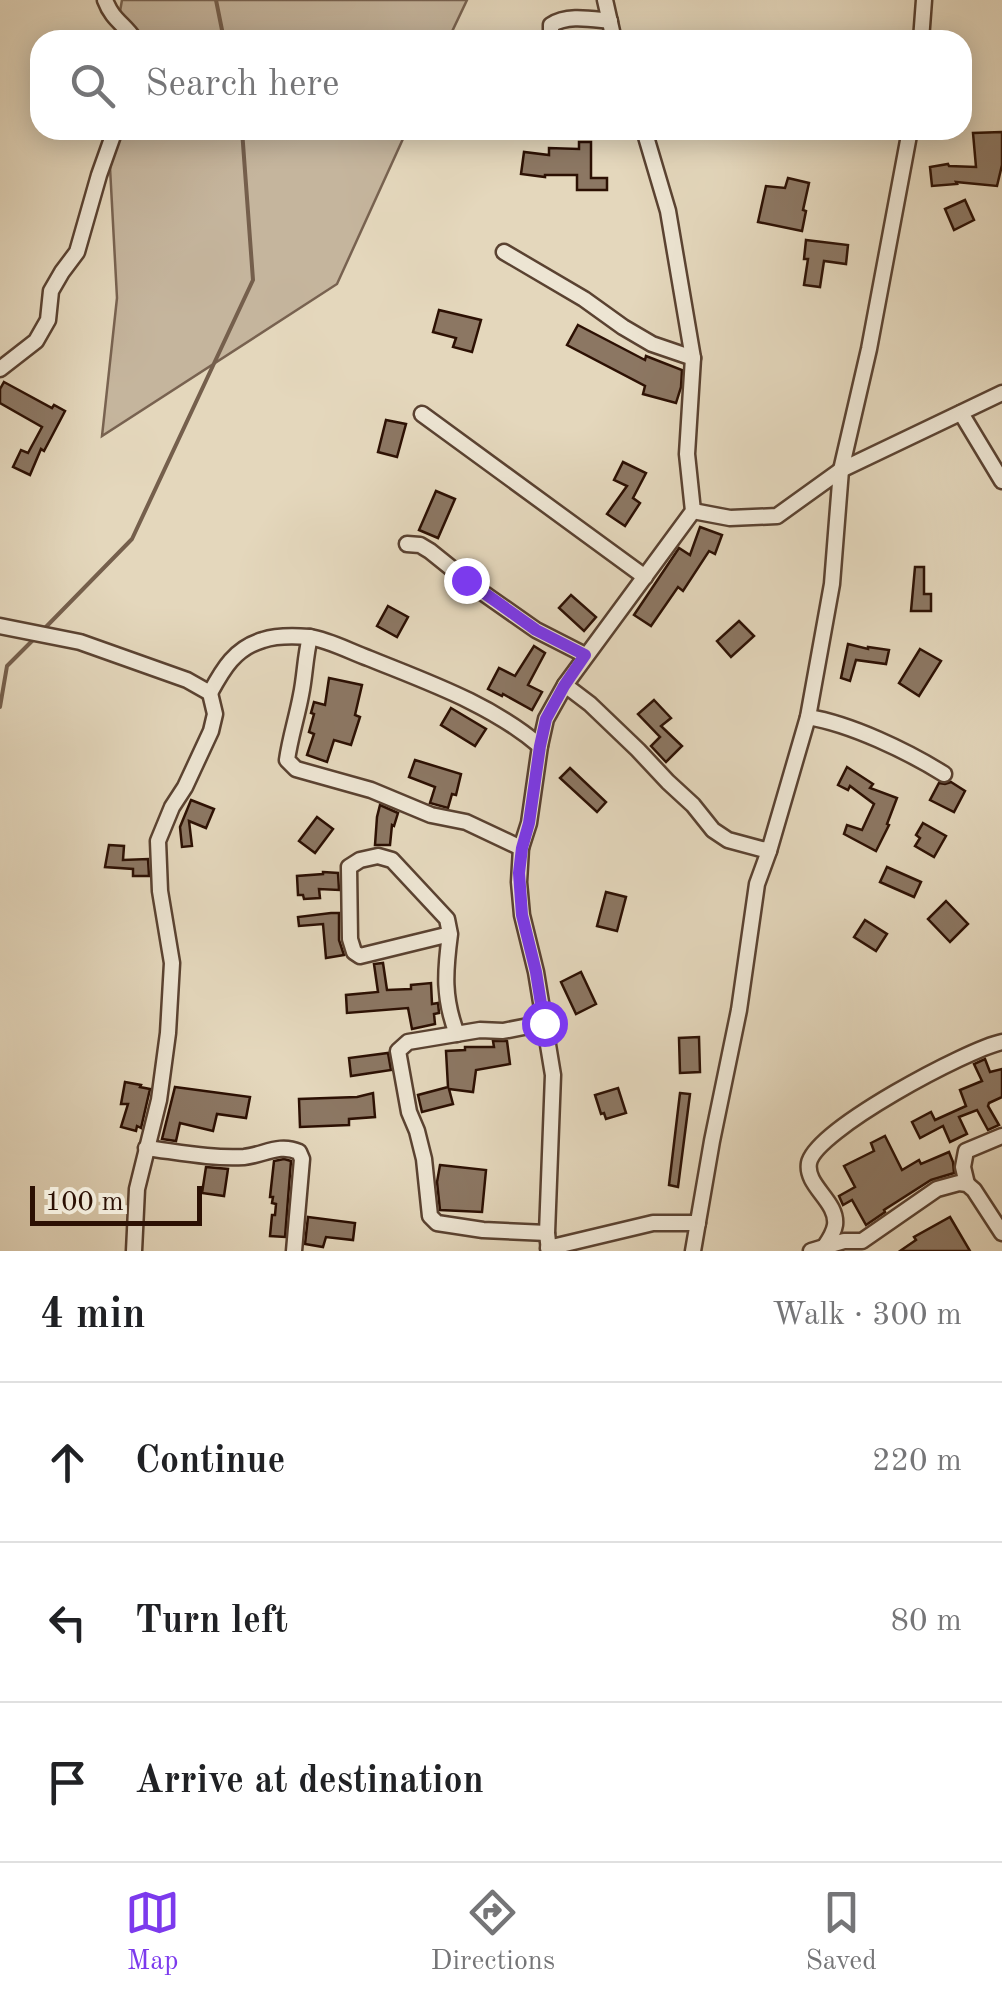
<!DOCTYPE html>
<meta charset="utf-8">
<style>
body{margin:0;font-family:"Old Standard TT",serif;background:#f2f2f2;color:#202124}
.scale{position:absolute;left:30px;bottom:25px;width:172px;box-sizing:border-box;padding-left:10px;border:5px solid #2c1003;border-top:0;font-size:28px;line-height:35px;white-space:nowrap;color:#2c1003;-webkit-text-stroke:8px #ede5d3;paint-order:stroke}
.stop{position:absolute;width:30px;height:30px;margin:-22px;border:8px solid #7c3aed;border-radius:50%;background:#fff}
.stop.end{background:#7c3aed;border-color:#fff;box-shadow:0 2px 10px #0008}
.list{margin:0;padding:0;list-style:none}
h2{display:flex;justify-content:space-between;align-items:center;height:130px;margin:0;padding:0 40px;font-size:42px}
h2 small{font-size:32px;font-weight:400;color:#757577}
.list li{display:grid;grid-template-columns:65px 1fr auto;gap:30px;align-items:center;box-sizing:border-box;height:160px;padding:0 40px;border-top:2px solid #e0e0e0}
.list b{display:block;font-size:38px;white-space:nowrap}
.list em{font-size:32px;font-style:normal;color:#757577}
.icon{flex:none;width:55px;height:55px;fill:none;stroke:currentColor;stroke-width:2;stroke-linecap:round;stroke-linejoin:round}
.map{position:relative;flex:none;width:1002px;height:1251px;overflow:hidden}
.search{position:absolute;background:#fff;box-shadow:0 5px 25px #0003;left:30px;right:30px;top:30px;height:110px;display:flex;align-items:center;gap:25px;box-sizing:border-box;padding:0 35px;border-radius:30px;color:#757577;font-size:38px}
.sheet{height:610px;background:#fff}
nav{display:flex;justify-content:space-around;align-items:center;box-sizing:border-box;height:140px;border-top:2px solid #e0e0e0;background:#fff;font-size:28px;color:#757577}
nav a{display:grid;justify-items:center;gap:5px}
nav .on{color:#7c3aed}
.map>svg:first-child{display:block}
.green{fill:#c5b59d;stroke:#786250;stroke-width:2.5}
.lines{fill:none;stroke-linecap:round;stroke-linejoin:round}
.stream{stroke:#755f4c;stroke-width:4}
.building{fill:#8c7763;stroke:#2c1003;stroke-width:2.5}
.minor-casing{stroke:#5a4231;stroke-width:19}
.minor{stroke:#ede5d3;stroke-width:14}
.route{stroke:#7c3aed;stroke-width:12}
</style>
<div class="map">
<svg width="1002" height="1251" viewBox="0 0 1002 1251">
<rect width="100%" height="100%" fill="#e4d7bc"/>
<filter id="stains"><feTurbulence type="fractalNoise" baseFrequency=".002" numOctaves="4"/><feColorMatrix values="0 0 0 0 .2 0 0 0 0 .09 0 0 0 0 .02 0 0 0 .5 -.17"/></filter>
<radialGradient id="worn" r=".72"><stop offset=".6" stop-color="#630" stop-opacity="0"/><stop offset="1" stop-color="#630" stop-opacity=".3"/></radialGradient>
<g class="green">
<polygon points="122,0 467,0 448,40 115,40"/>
<polygon points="108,130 407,130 337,284 102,436 117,298"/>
</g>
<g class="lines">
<g class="stream">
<polyline points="216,0 224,40"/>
<polyline points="42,631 132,539 253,280 242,130"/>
<polyline points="0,707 7,666 35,638"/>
</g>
</g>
<g class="building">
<polygon points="1002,132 1002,165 997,186 956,182 957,184 932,186 930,167 948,164 949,166 976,167 973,133"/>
<polygon points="579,142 591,142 591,178 607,178 607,190 577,190 577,175 545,175 545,177 521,174 524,152 549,155 549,148 579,149"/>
<polygon points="788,178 809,183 803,210 806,211 802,231 758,222 766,186 785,188"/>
<polygon points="965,200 974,220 954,230 945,209"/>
<polygon points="806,240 848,245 846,264 824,261 820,287 804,285 808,259 804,259"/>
<polygon points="439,310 481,320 472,352 453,347 456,338 433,332"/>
<polygon points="578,325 645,360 646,356 682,370 681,387 676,403 643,394 645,386 567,345"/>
<polygon points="4,382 52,408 54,405 65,411 44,451 41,449 30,475 13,467 21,450 28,453 42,427 0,403 0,389"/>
<polygon points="386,420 406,424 397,457 378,452"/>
<polygon points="623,462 646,473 633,498 640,503 625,526 607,514 627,486 614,480"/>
<polygon points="436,491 455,499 438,538 419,530"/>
<polygon points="700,527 722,535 715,554 709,551 683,591 678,587 651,626 634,615 679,548 690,555"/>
<polygon points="915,567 924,567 924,594 931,594 931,611 911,611"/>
<polygon points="571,595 596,617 584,631 559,608"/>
<polygon points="388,606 408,617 397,637 377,626"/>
<polygon points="739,621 754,636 731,657 717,641"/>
<polygon points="848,644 868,649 868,647 889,650 886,664 856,660 850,681 841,678"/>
<polygon points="534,646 545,653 528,685 542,692 532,710 503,694 502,696 488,689 499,668 515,676"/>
<polygon points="920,649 941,661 919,696 899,683"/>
<polygon points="329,678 362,685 355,715 360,717 351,745 334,740 327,762 307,755 314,734 309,732 314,714 311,713 314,702 325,705"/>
<polygon points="654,700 671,718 661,726 682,746 666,762 651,746 660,737 638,714"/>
<polygon points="451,708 486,729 475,746 441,725"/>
<polygon points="415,760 461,774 456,795 452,794 448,808 430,803 435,787 409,777"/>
<polygon points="847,767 873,784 870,788 897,798 887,824 889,825 876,851 844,834 847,825 862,830 874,804 850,786 848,790 838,785"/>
<polygon points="570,768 606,802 597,812 560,778"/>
<polygon points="951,782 965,791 954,812 930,800 939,783 945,784"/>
<polygon points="191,800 214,809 206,828 189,821 192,846 182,847 180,827"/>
<polygon points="380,805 398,813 394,826 392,825 390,845 375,845 377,817"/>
<polygon points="317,817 333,829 315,853 299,841"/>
<polygon points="923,823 946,836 934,857 915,846 920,838 916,835"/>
<polygon points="109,845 124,846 123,860 148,859 149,876 133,876 133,869 105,867"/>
<polygon points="887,867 921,882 914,897 880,882"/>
<polygon points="323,872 338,873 339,890 319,889 320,898 304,899 303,895 298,895 297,876 323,874"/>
<polygon points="606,892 626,897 617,931 597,926"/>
<polygon points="946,901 968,924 950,942 928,919"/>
<polygon points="331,913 339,913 339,940 344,955 326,958 323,924 299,926 298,917"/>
<polygon points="865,920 887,934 876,951 854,937"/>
<polygon points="383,963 387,990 411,989 411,985 431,983 432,1004 438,1003 439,1013 434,1014 435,1024 412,1029 408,1008 347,1013 346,995 378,992 374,964"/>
<polygon points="581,972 596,1004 576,1014 561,982"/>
<polygon points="699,1037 700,1072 680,1073 679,1038"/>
<polygon points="493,1041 507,1041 510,1064 476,1070 473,1092 449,1089 453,1104 422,1112 418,1095 448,1087 446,1051 465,1050 465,1047 494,1047"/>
<polygon points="388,1053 391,1070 351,1076 349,1058"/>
<polygon points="985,1059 990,1072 1002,1069 1002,1097 989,1103 988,1106 999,1125 988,1130 977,1110 959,1117 967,1134 950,1142 943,1126 920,1138 912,1122 931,1112 935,1120 966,1106 960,1090 982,1081 974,1064"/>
<polygon points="125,1082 141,1085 140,1087 150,1089 141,1128 137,1126 136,1131 121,1127 128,1104 121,1104"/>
<polygon points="175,1087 250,1097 246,1118 217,1114 213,1131 180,1123 176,1141 162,1139"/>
<polygon points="618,1088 626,1113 606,1119 604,1113 601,1114 595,1095"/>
<polygon points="373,1093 375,1117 349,1119 349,1125 300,1127 299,1099 357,1097"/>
<polygon points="680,1093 690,1094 678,1187 669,1185"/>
<polygon points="885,1136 902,1170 919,1160 921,1164 949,1152 953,1162 954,1173 931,1180 884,1210 885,1212 866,1225 852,1200 843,1205 839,1196 855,1187 844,1166 874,1151 871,1143"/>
<polygon points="284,1159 291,1161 285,1237 270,1236 272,1215 275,1215 276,1204 272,1203 273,1197 270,1197 274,1161"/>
<polygon points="440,1165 486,1170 482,1212 440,1210 437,1182"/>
<polygon points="206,1167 228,1169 224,1196 202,1193"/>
<polygon points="308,1217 355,1223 353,1240 326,1237 323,1247 305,1244"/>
<polygon points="950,1217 970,1251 900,1251 916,1240 914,1237"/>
</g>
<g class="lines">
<defs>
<g id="minor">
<path d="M 105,0 C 113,21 124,23 135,40"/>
<polyline points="605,0 614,40"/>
<path d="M 551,40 L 551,25 C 567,14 591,19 610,21"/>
<polyline points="921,40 924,0"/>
<polyline points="504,252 584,299 623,327 652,344 693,358"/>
<polyline points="0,369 36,341 48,320 51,291 62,272 77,252 99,175 115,130"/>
<polyline points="961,413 1002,481"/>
<polyline points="422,414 645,577"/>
<polyline points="693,511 730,518 777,516 841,470 1002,393"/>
<polyline points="407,544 420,545 430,551 476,588 536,630 585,655"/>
<path d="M 0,626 L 80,642 L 187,680 L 210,693 C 223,669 235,648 263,640 C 275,636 296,636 309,637 C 329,640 349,651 368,658 C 427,682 491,704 540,746"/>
<path d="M 310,637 C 305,657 305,676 301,695 C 297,717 290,738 287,760 L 296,769 L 371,790 L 431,815 L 466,822 L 521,848"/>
<polyline points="565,685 590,704 638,750 668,782 693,805 713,830 728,840 769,851"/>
<path d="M 808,717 C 851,724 907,751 944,774"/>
<path d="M 450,934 L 447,919 L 392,860 L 378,856 L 360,860 L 349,867 L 350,939 L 354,952 L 360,956 L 450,934 C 445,972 443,998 457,1034"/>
<polyline points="544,1023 503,1031 480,1030 408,1042 398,1051 409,1112 417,1131 424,1159 430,1216 437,1223 483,1230 547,1233"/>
<path d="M 146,1148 C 178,1152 212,1159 244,1157 C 264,1155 279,1143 299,1152 L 302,1159 L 294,1251"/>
<polyline points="967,1184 963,1167 966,1151 1002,1136"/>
<path d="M 825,1246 C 829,1240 834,1232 835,1225 C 838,1201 805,1186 809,1163 C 815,1130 968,1049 1002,1042"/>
<polyline points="548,1248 653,1223 698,1223"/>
<polyline points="134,1251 137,1189 159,1100 168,1033 172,963 160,891 158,841 172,807 185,787 211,731 215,714 210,693"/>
<polyline points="549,1251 547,1233 553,1075 536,972 522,915 519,882 521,848 529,823 540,746 546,719 565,685 693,511 687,454 693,358 668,211 644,130"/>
<polyline points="693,1251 712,1141 739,1010 757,884 769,851 808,717 832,584 841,470 869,349 910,130"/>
<polyline points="811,1251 844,1241 862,1241 937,1189 959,1183 967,1184 974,1190 1002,1233"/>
</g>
</defs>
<use href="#minor" class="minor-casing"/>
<use href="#minor" class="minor"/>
</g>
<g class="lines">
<polyline class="route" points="466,580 536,630 585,655 564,686 546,719 540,746 529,823 522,848 519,873 522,915 536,972 544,1023"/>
</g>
<rect width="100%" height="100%" filter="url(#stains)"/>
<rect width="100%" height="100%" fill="url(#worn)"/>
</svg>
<div class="scale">100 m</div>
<div class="stop" style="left:544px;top:1023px"></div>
<div class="stop end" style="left:466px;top:580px"></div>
<div class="search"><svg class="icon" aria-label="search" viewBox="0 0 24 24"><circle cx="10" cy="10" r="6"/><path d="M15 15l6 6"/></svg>Search here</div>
</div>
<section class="sheet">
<h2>4 min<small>Walk · 300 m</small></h2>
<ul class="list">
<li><svg class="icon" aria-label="ahead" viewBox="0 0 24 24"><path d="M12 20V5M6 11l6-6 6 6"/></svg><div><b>Continue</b></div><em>220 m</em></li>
<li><svg class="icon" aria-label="left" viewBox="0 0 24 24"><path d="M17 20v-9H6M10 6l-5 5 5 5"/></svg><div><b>Turn left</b></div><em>80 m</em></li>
<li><svg class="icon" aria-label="arrive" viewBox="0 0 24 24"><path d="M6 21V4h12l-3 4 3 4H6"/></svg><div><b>Arrive at destination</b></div></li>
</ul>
</section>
<nav>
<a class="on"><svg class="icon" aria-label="map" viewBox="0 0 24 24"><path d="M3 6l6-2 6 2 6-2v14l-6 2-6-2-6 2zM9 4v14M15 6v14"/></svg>Map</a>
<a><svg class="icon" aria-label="directions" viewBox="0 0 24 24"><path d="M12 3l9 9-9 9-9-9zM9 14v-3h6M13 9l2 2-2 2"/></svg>Directions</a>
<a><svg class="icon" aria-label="saved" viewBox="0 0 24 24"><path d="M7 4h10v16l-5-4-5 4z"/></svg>Saved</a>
</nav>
